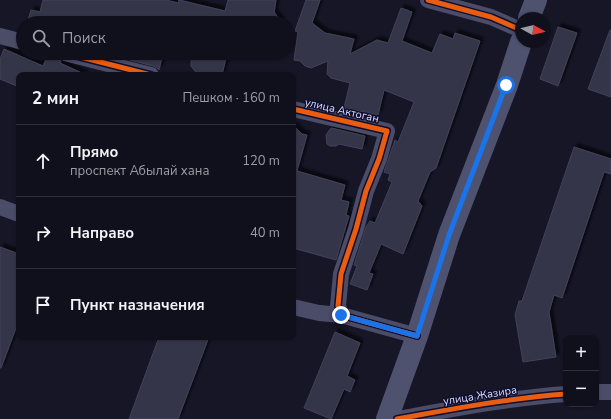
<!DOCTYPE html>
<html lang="ru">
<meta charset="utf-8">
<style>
body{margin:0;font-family:"Nunito Sans",sans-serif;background:#1e1e2a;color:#f1f3f6}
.controls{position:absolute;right:12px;bottom:12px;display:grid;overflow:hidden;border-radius:8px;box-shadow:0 1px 3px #0004}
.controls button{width:36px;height:36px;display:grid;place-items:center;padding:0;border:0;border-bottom:1px solid #30303b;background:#10101d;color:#f1f3f6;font:20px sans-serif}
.compass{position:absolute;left:515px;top:12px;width:36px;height:36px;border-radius:50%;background:#10101d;box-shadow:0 1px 3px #0004;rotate:98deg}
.stop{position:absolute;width:12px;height:12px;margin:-9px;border:3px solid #1a73e8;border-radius:50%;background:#fff}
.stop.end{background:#1a73e8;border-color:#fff;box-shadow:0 1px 4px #0008}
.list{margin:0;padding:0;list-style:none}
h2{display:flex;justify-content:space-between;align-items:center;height:52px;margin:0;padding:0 16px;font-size:17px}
h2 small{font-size:13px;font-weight:400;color:#9c9da4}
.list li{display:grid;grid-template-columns:26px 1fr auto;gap:12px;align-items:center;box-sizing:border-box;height:72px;padding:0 16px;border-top:1px solid #30303b}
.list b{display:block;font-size:15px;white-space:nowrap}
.list p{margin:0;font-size:13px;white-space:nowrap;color:#9c9da4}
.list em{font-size:13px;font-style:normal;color:#9c9da4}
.icon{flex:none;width:22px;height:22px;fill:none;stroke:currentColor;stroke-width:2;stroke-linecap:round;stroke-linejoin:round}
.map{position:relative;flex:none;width:611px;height:419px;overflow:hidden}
.search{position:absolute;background:#10101d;box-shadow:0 1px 3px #0004;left:16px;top:16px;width:280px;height:44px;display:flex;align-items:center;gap:10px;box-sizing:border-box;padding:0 14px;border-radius:22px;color:#9c9da4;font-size:15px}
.panel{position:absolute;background:#10101d;box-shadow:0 1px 3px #0004;left:16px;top:72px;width:280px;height:268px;border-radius:8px}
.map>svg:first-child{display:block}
.building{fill:#363548;stroke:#42415a;filter:url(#shadow)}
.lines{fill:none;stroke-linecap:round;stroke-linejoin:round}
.street{stroke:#4a4c68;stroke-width:16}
.secondary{stroke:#4e526e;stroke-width:22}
.cycleway-casing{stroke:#100f2e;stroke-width:8}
.cycleway{stroke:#e95d12;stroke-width:5}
.route{stroke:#1a73e8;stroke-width:5}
.labels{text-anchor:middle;stroke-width:3;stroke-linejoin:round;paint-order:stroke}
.street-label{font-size:11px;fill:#dcddff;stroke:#100f2e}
</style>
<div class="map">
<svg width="611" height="419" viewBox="0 0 611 419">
<defs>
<filter id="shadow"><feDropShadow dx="3.5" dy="-3.5" stdDeviation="1" flood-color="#0009"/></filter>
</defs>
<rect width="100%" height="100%" fill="#161627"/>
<g class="building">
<polygon points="43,0 166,0 178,3 179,0 225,11 228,0 276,0 274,12 282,23 27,23 31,10 40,12"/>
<polygon points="306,0 320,0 312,23 325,33 354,39 350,54 377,40 388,43 401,8 412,12 402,41 432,53 440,34 453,39 455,33 480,41 436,168 430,172 418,201 422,206 403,254 381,244 369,273 373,274 367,290 350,284 357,266 354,265 366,227 370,221 375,223 392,182 388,180 390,174 384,172 395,140 398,142 414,102 384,90 378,115 344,108 350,83 331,78 327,74 328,61 311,68 305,66 300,61 294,60 298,32 295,31"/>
<polygon points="558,27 577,33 558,86 540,79"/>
<polygon points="610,30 611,30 611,97 588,89"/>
<polygon points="4,49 43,66 48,55 61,61 60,63 86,75 19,75 19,87 0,79 0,59"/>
<polygon points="131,53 163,53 159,70 157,68 153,66 130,60"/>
<polygon points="201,53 226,58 222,75 198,75 191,66 191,62 192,59 198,57"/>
<polygon points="293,125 302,134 307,135 297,171 345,185 341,200 349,202 346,215 349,216 336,260 293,248"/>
<polygon points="331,128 365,136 362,149 339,144 336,146 330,146 327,144 326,135"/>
<polygon points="574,147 611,159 611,174 604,172 562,298 554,295 549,312 556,357 523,362 515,315 519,301 522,301"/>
<polygon points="0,247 19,254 19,320 1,368 0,368"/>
<polygon points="335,332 360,343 347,376 355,380 350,392 344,389 331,419 304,408"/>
<polygon points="159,337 209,337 178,419 129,419"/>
</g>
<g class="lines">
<g class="street">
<polyline points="428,0 491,17 521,30"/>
<polyline points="0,36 23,42"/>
<polyline points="65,53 151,75"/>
<polyline points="293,109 387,131 379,159 366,191 356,229 341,274 338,306 341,315 417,336"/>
<polyline points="0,207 19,214"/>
<polyline points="293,307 319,313 341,315"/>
<polyline points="596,392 611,392"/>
<path d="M 397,419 C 453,409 509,398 566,394"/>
</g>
<g class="secondary">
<polyline points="529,18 536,0"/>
<polyline points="387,419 417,336 449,235 507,85 521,42"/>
</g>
<defs>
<g id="cycleway">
<polyline points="428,0 491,17 521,30"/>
<polyline points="65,53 151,75"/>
<polyline points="293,109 387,131 379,159 366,191 356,229 341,274 338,306 341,315 417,336"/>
<path d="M 397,419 C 453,409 509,398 566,394"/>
</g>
</defs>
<use href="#cycleway" class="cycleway-casing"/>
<use href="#cycleway" class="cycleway"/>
</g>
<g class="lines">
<polyline class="route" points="341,315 417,336 449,235 506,85"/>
</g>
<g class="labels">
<g class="street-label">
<text transform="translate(342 110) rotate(13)" y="4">улица Актоган</text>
<text transform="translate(480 395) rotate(-9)" y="4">улица Жазира</text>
</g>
</g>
</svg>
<div class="controls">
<button>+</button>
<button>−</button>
</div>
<svg class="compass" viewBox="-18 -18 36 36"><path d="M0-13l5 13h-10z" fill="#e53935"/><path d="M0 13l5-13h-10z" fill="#9c9da4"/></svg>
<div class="stop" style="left:506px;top:85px"></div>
<div class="stop end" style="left:341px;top:315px"></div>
<div class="search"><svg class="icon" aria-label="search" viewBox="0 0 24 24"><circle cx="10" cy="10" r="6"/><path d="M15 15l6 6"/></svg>Поиск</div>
<section class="panel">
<h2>2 мин<small>Пешком · 160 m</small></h2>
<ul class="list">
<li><svg class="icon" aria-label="ahead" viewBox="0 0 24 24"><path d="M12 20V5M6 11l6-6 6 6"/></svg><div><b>Прямо</b><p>проспект Абылай хана</p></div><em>120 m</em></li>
<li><svg class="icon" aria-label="right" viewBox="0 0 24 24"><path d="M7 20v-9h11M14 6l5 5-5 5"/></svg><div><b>Направо</b></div><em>40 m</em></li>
<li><svg class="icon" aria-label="arrive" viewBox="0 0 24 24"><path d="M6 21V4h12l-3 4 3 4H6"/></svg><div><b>Пункт назначения</b></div></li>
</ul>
</section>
</div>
